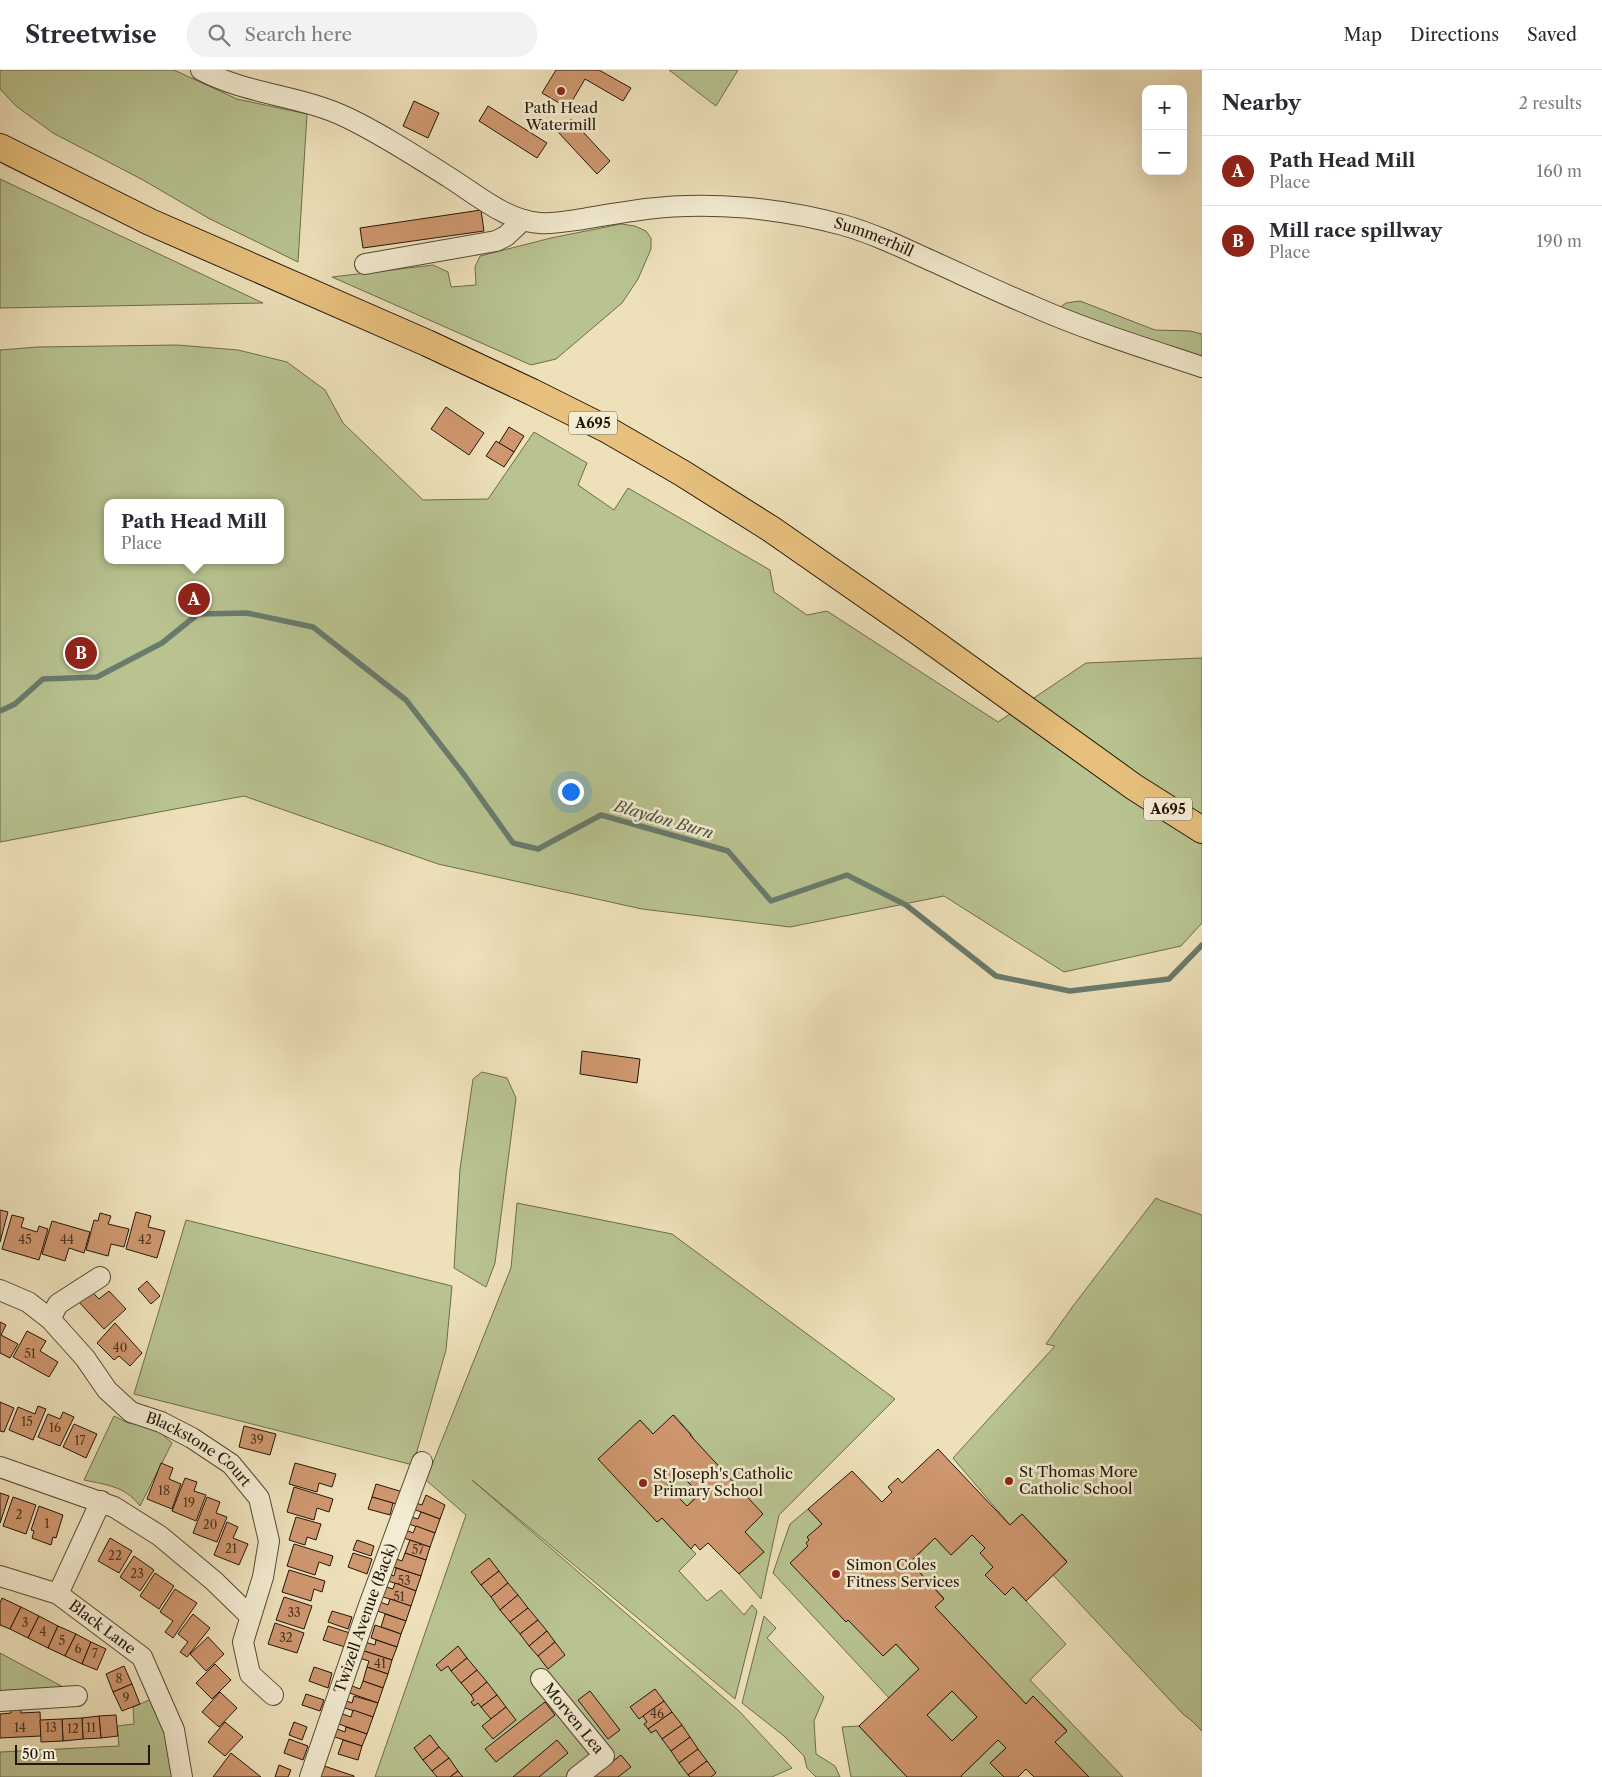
<!DOCTYPE html>
<meta charset="utf-8">
<style>
body{margin:0;font-family:"Libre Caslon Text",serif;background:#f2f2f3;color:#2b2b33}
.controls{position:absolute;right:15px;top:15px;display:grid;overflow:hidden;border-radius:10px;box-shadow:0 5px 20px #0002}
.controls button{width:45px;height:45px;display:grid;place-items:center;padding:0;border:0;border-bottom:1px solid #e1e1e2;background:#fff;color:#2b2b33;font:25px sans-serif}
.scale{position:absolute;left:15px;bottom:12px;width:135px;box-sizing:border-box;padding-left:5px;border:2px solid #221609;border-top:0;font-size:14px;line-height:18px;white-space:nowrap;color:#221609;-webkit-text-stroke:4px #f4ecd2;paint-order:stroke}
.you{position:absolute;left:570px;top:721px;width:18px;height:18px;margin:-12px;border:4px solid #fff;border-radius:50%;background:#1a73e8;box-shadow:0 0 0 8px #1a73e833}
.badge{display:grid;place-items:center;width:32px;height:32px;border-radius:50%;background:#8f2418;color:#fff;font-size:16px;font-weight:700}
.pin{position:absolute;translate:-50% -50%;border:2px solid #fff;box-shadow:0 1px 5px #0006}
.popup{position:absolute;left:104px;top:429px;width:180px;height:65px;box-sizing:border-box;display:grid;place-content:center;border-radius:10px;background:#fff;filter:drop-shadow(0 1px 4px #0005);font-size:16px;white-space:nowrap;color:#7c7c81}
.popup b{font-size:19px;color:#2b2b33}
.popup::after{content:'';position:absolute;left:50%;top:100%;margin-left:-10px;border:10px solid transparent;border-top-color:#fff}
.list{margin:0;padding:0;list-style:none}
h2{display:flex;justify-content:space-between;align-items:center;height:65px;margin:0;padding:0 20px;font-size:21px}
h2 small{font-size:16px;font-weight:400;color:#7c7c81}
.list li{display:grid;grid-template-columns:32px 1fr auto;gap:15px;align-items:center;box-sizing:border-box;height:70px;padding:0 20px;border-top:1px solid #e1e1e2}
.list b{display:block;font-size:19px;white-space:nowrap}
.list p{margin:0;font-size:16px;white-space:nowrap;color:#7c7c81}
.list em{font-size:16px;font-style:normal;color:#7c7c81}
.icon{flex:none;width:28px;height:28px;fill:none;stroke:currentColor;stroke-width:2;stroke-linecap:round;stroke-linejoin:round}
.map{position:relative;flex:none;width:1202px;height:1707px;overflow:hidden}
header{display:flex;align-items:center;gap:30px;box-sizing:border-box;height:70px;padding:0 25px;background:#fff;border-bottom:1px solid #e1e1e2}
header strong{font-size:24px}
nav{display:flex;gap:28px;margin-inline-start:auto;font-size:18px}
.search{width:350px;height:45px;background:#f2f2f3;display:flex;align-items:center;gap:12px;box-sizing:border-box;padding:0 18px;border-radius:20px;color:#7c7c81;font-size:19px}
main{display:flex}
aside{flex:1;background:#fff}
.map>svg:first-child{display:block}
.green{fill:#b8c390;stroke:#6d6c4c;fill-rule:evenodd}
.lines{fill:none;stroke-linecap:round;stroke-linejoin:round}
.stream{stroke:#697b6d;stroke-width:5.5}
.building{fill:#cf976f;stroke:#221609;fill-rule:evenodd}
.minor-casing{stroke:#554935;stroke-width:22}
.major-casing{stroke:#221609;stroke-width:28}
.minor{stroke:#f4ecd2;stroke-width:20}
.major{stroke:#e7c07d;stroke-width:26}
.poi-dot{fill:#8f2418;stroke:#f4ecd2;stroke-width:2}
.labels{text-anchor:middle;stroke-width:5;stroke-linejoin:round;paint-order:stroke}
.number-label{font-size:12px;fill:#4d3622}
.shield{fill:#f4ecd2;stroke:#615645;stroke-width:1}
.shield-label{font-size:14px;font-weight:bold;fill:#221609}
.poi-label{font-size:15px;fill:#221609;stroke:#f4ecd2;text-anchor:start}
.street-label{font-size:15px;fill:#221609;stroke:#f4ecd2}
.water-label{font-size:16px;font-style:italic;fill:#4c5143;stroke:#f4ecd2}
</style>
<header>
<strong>Streetwise</strong>
<div class="search"><svg class="icon" aria-label="search" viewBox="0 0 24 24"><circle cx="10" cy="10" r="6"/><path d="M15 15l6 6"/></svg>Search here</div>
<nav><a>Map</a><a>Directions</a><a>Saved</a></nav>
</header>
<main>
<div class="map">
<svg width="1202" height="1707" viewBox="0 0 1202 1707">
<rect width="100%" height="100%" fill="#eee1ba"/>
<filter id="stains"><feTurbulence type="fractalNoise" baseFrequency=".004" numOctaves="4"/><feColorMatrix values="0 0 0 0 .2 0 0 0 0 .09 0 0 0 0 .02 0 0 0 .5 -.17"/></filter>
<radialGradient id="worn" r=".72"><stop offset=".6" stop-color="#630" stop-opacity="0"/><stop offset="1" stop-color="#630" stop-opacity=".3"/></radialGradient>
<g class="green">
<polygon points="0,0 174,0 237,29 307,44 298,192 210,149 143,110 53,63 16,36 0,19"/>
<polygon points="669,0 738,0 716,36"/>
<polygon points="0,109 263,233 0,238"/>
<polygon points="621,154 635,156 646,161 651,168 651,179 638,209 622,233 556,289 531,295 332,207 433,195 448,202 451,217 476,215 475,197 480,186 551,168"/>
<polygon points="1080,231 1155,260 1190,261 1202,264 1202,291 1059,238 1066,233"/>
<path d="M 177,275 L 238,280 L 287,292 L 325,320 L 343,353 L 423,430 L 488,429 L 534,362 L 587,393 L 578,415 L 614,440 L 628,418 L 770,500 L 774,522 L 807,545 L 827,541 L 998,652 L 1086,593 L 1202,588 L 1202,853 L 1181,876 L 1064,902 L 944,826 L 790,857 L 642,839 L 438,794 L 244,726 L 0,772 L 0,280 L 38,277 ZM 108,433 L 280,433 L 280,490 L 108,490 Z"/>
<polygon points="482,1002 507,1008 516,1028 495,1193 486,1217 454,1198 460,1099 473,1009"/>
<polygon points="1156,1128 1162,1131 1202,1145 1202,1661 1191,1650 1183,1644 1053,1505 1067,1491 1022,1444 1010,1455 953,1388 1055,1276 1046,1274 1073,1236"/>
<polygon points="517,1133 672,1164 895,1329 779,1445 761,1529 739,1504 763,1482 745,1462 691,1364 674,1345 653,1364 640,1350 657,1452 662,1448 696,1484 679,1501 707,1531 721,1520 744,1545 752,1535 757,1541 735,1629 472,1410 739,1641 792,1698 772,1707 375,1707 466,1445 426,1410 511,1198"/>
<polygon points="186,1150 452,1216 446,1280 413,1395 134,1324"/>
<path d="M 114,1346 L 128,1353 L 153,1356 L 172,1373 L 140,1436 C 125,1416 107,1415 84,1410 Z"/>
<polygon points="679,1403 699,1424 687,1436 667,1416"/>
<polygon points="808,1439 822,1454 808,1467 849,1550 883,1586 896,1574 919,1599 889,1628 773,1503 790,1454"/>
<polygon points="972,1465 985,1478 993,1497 986,1505 1005,1525 1013,1517 1066,1574 1030,1610 1123,1707 1089,1707 1055,1672 1067,1660 1033,1626 1026,1634 935,1537 944,1528 910,1492 935,1468 951,1485"/>
<polygon points="764,1546 776,1558 767,1568 824,1627 814,1651 816,1684 835,1696 840,1707 816,1707 807,1698 804,1686 784,1666 742,1633"/>
<polygon points="0,1583 65,1618 0,1631"/>
<polygon points="952,1621 977,1647 952,1671 927,1645"/>
<polygon points="159,1626 182,1707 0,1707 0,1682 119,1676 117,1656 134,1654 133,1637"/>
<polygon points="859,1656 907,1707 851,1707 842,1657"/>
<polygon points="998,1670 1006,1678 990,1693 1004,1707 962,1707 961,1706"/>
</g>
<g class="lines">
<polyline class="stream" points="0,641 15,634 43,609 97,607 162,573 198,544 247,543 313,557 406,630 465,706 513,773 538,779 601,745 728,781 771,831 847,805 906,835 996,906 1070,921 1169,909 1202,875"/>
</g>
<g class="building">
<polygon points="556,0 599,0 631,18 623,31 585,9 568,38 542,23"/>
<polygon points="414,31 439,43 428,68 403,56"/>
<polygon points="488,36 547,73 537,88 479,51"/>
<polygon points="571,49 610,91 597,104 558,62"/>
<polygon points="481,140 484,161 363,178 360,158"/>
<polygon points="446,337 484,363 469,385 431,359"/>
<polygon points="509,357 524,366 514,382 499,373"/>
<polygon points="496,371 514,382 504,397 486,386"/>
<polygon points="582,981 640,989 637,1013 580,1004"/>
<polygon points="0,1140 8,1142 0,1172"/>
<polygon points="136,1142 151,1146 148,1157 165,1161 157,1188 126,1179"/>
<polygon points="100,1143 111,1146 108,1154 129,1159 124,1177 111,1174 108,1186 86,1180 94,1150 98,1151"/>
<polygon points="12,1145 24,1148 21,1157 37,1162 39,1156 48,1159 39,1190 2,1179"/>
<polygon points="52,1151 90,1162 84,1183 69,1178 65,1191 42,1184"/>
<polygon points="147,1211 160,1226 151,1234 138,1219"/>
<polygon points="89,1219 99,1229 109,1221 126,1239 104,1259 77,1230"/>
<polygon points="0,1252 6,1255 1,1265 18,1274 10,1288 0,1283"/>
<polygon points="115,1253 142,1283 130,1296 119,1286 114,1290 97,1273"/>
<polygon points="27,1261 46,1271 40,1281 58,1292 49,1307 13,1287"/>
<polygon points="0,1332 14,1338 4,1362 0,1361"/>
<polygon points="38,1336 46,1339 33,1370 9,1360 18,1337 35,1344"/>
<polygon points="63,1342 74,1347 60,1376 38,1367 48,1344 60,1349"/>
<path d="M 673,1345 L 691,1365 L 690,1365 L 763,1444 L 745,1462 L 764,1482 L 739,1504 L 708,1473 L 700,1480 L 695,1474 L 691,1479 L 662,1448 L 657,1452 L 598,1389 L 640,1350 L 653,1364 ZM 679,1403 L 700,1424 L 687,1436 L 667,1416 Z"/>
<polygon points="74,1354 97,1364 86,1388 63,1377"/>
<polygon points="244,1356 276,1364 270,1385 239,1377"/>
<path d="M 938,1379 L 1010,1455 L 1022,1444 L 1067,1492 L 1026,1531 L 1013,1517 L 1005,1525 L 985,1505 L 993,1497 L 980,1483 L 985,1478 L 972,1465 L 951,1485 L 935,1468 L 910,1492 L 944,1529 L 935,1537 L 1026,1634 L 1033,1626 L 1067,1661 L 1055,1672 L 1089,1707 L 1034,1707 L 1026,1699 L 1018,1707 L 1004,1707 L 990,1693 L 1006,1678 L 998,1670 L 961,1706 L 962,1707 L 907,1707 L 859,1656 L 919,1599 L 896,1574 L 883,1586 L 848,1550 L 846,1552 L 790,1493 L 808,1476 L 806,1473 L 809,1470 L 807,1467 L 822,1454 L 808,1439 L 852,1401 L 882,1432 L 892,1422 L 888,1417 L 898,1408 L 902,1413 ZM 952,1621 L 977,1647 L 952,1671 L 927,1645 Z"/>
<polygon points="161,1393 173,1398 169,1409 181,1414 172,1439 147,1429"/>
<polygon points="295,1393 336,1404 332,1417 319,1413 317,1422 289,1414"/>
<polygon points="185,1408 197,1412 194,1421 206,1425 196,1451 172,1441"/>
<polygon points="376,1414 403,1422 399,1435 372,1427"/>
<polygon points="294,1417 333,1429 329,1442 317,1438 314,1450 287,1442"/>
<polygon points="0,1423 9,1426 0,1453"/>
<polygon points="426,1425 445,1435 440,1449 413,1439 416,1433 422,1435"/>
<polygon points="13,1427 36,1435 26,1464 3,1456"/>
<polygon points="207,1427 220,1432 216,1443 227,1447 217,1472 193,1463"/>
<polygon points="372,1427 393,1433 390,1445 368,1439"/>
<polygon points="39,1436 63,1445 56,1468 53,1467 51,1475 32,1468 34,1461 31,1460"/>
<polygon points="421,1442 440,1449 435,1463 403,1452 405,1445 418,1449"/>
<polygon points="296,1447 321,1454 316,1470 307,1467 305,1475 289,1470"/>
<polygon points="227,1452 238,1457 233,1468 248,1474 239,1495 214,1485"/>
<polygon points="416,1456 435,1463 430,1477 398,1466 401,1458 413,1463"/>
<polygon points="110,1468 132,1481 119,1503 98,1491"/>
<polygon points="357,1470 374,1476 371,1486 353,1480"/>
<polygon points="410,1470 430,1477 426,1490 405,1483"/>
<polygon points="294,1474 333,1486 330,1496 319,1492 315,1505 287,1496"/>
<polygon points="353,1483 372,1489 367,1504 348,1497"/>
<polygon points="405,1483 426,1490 421,1506 388,1495 391,1487 402,1491"/>
<polygon points="134,1486 154,1500 140,1521 120,1507"/>
<polygon points="489,1488 499,1501 481,1515 471,1502"/>
<polygon points="396,1498 421,1506 416,1521 383,1509 385,1503 394,1506"/>
<polygon points="289,1500 325,1511 322,1522 314,1519 311,1531 282,1522"/>
<polygon points="499,1501 508,1513 491,1527 481,1515"/>
<polygon points="155,1503 174,1516 159,1539 140,1526"/>
<polygon points="395,1513 416,1521 411,1536 377,1525 380,1515 393,1519"/>
<polygon points="508,1513 518,1525 500,1540 491,1527"/>
<polygon points="175,1519 197,1533 173,1568 165,1562 173,1551 160,1542"/>
<polygon points="518,1525 528,1538 510,1552 500,1540"/>
<polygon points="284,1527 312,1536 304,1559 276,1550"/>
<polygon points="2,1528 21,1537 10,1559 0,1555 0,1533"/>
<polygon points="390,1529 411,1536 406,1551 372,1539 375,1530 388,1535"/>
<polygon points="21,1537 39,1546 28,1568 10,1559"/>
<polygon points="528,1538 538,1550 520,1564 510,1552"/>
<polygon points="332,1541 352,1547 348,1559 328,1552"/>
<polygon points="193,1544 210,1558 187,1587 180,1582 188,1572 178,1564"/>
<polygon points="385,1544 406,1551 401,1564 381,1557"/>
<polygon points="39,1546 58,1556 48,1578 28,1568"/>
<polygon points="538,1550 547,1561 529,1576 520,1564"/>
<polygon points="275,1553 304,1563 297,1583 268,1574"/>
<polygon points="375,1555 401,1564 397,1577 371,1568"/>
<polygon points="58,1556 76,1564 65,1586 48,1578"/>
<polygon points="328,1556 350,1563 345,1577 323,1570"/>
<polygon points="547,1561 555,1572 538,1586 529,1576"/>
<polygon points="76,1564 91,1572 82,1594 65,1586"/>
<polygon points="208,1567 224,1584 206,1601 190,1584"/>
<polygon points="376,1570 397,1577 392,1590 358,1579 361,1571 375,1575"/>
<polygon points="91,1572 106,1579 97,1600 82,1594"/>
<polygon points="555,1572 565,1585 548,1599 538,1586"/>
<polygon points="458,1576 467,1588 451,1601 448,1596 441,1601 436,1595"/>
<polygon points="358,1579 392,1590 388,1604 367,1597 369,1591 356,1587"/>
<polygon points="467,1588 477,1600 461,1613 451,1601"/>
<polygon points="215,1594 231,1610 212,1629 196,1613"/>
<polygon points="124,1596 132,1614 113,1622 106,1604"/>
<polygon points="314,1597 332,1603 328,1618 309,1611"/>
<polygon points="367,1597 388,1604 383,1618 363,1611"/>
<polygon points="477,1600 487,1612 471,1625 461,1613"/>
<polygon points="363,1611 383,1618 378,1633 344,1621 347,1614 360,1619"/>
<polygon points="487,1612 497,1625 481,1637 478,1633 474,1636 471,1632 474,1630 471,1625"/>
<polygon points="132,1614 140,1634 122,1641 113,1622"/>
<polygon points="655,1619 664,1631 639,1649 630,1637"/>
<polygon points="590,1621 620,1660 608,1669 578,1630"/>
<polygon points="220,1622 237,1638 219,1657 202,1642"/>
<polygon points="306,1624 324,1630 320,1641 302,1635"/>
<polygon points="497,1625 506,1637 491,1649 481,1637"/>
<polygon points="354,1626 378,1633 373,1647 339,1636 341,1629 352,1633"/>
<polygon points="664,1631 672,1642 648,1659 644,1654 647,1652 643,1646"/>
<polygon points="545,1632 555,1645 496,1692 485,1679"/>
<polygon points="11,1636 21,1636 21,1643 40,1642 41,1666 0,1668 0,1644 11,1643"/>
<polygon points="506,1637 516,1650 493,1669 482,1656"/>
<polygon points="353,1640 373,1647 367,1664 333,1652 337,1642 351,1647"/>
<polygon points="672,1642 682,1655 662,1669 656,1660 651,1663 648,1659"/>
<polygon points="116,1645 118,1666 101,1668 99,1646"/>
<polygon points="99,1646 101,1668 83,1669 82,1648"/>
<polygon points="82,1648 83,1669 63,1671 62,1649"/>
<polygon points="62,1649 63,1671 41,1672 40,1650"/>
<polygon points="225,1652 243,1667 225,1686 208,1672"/>
<polygon points="294,1652 307,1657 302,1670 289,1665"/>
<polygon points="682,1655 690,1667 671,1681 662,1669"/>
<polygon points="332,1657 345,1662 346,1657 367,1664 362,1676 329,1665"/>
<polygon points="430,1665 439,1677 423,1690 414,1678"/>
<polygon points="690,1667 698,1679 679,1693 671,1681"/>
<polygon points="289,1669 308,1676 303,1690 284,1683"/>
<polygon points="343,1670 362,1676 358,1690 338,1684"/>
<polygon points="557,1670 568,1683 539,1707 513,1707"/>
<polygon points="439,1677 449,1688 432,1701 423,1690"/>
<polygon points="698,1679 707,1691 688,1705 679,1693"/>
<polygon points="231,1683 261,1707 213,1707"/>
<polygon points="621,1685 631,1697 618,1707 593,1707"/>
<polygon points="449,1688 458,1701 450,1707 437,1707 432,1701"/>
<polygon points="707,1691 716,1703 711,1707 690,1707 688,1705"/>
<polygon points="279,1695 291,1700 288,1707 275,1707"/>
<polygon points="324,1696 354,1706 354,1707 320,1707"/>
<polygon points="458,1701 463,1707 450,1707"/>
</g>
<g class="lines">
<defs>
<g id="minor">
<path id="s1" d="M 201,0 C 248,25 301,25 348,48 C 383,65 417,87 450,108 C 477,125 507,151 540,153 C 554,154 569,151 583,149 C 604,145 625,142 646,139 C 710,131 781,138 843,155 C 871,163 897,175 923,187 C 959,203 994,220 1030,235 C 1086,260 1145,278 1202,297"/>
<polyline points="365,194 496,171 506,166 523,150"/>
<path id="s2" d="M 0,1220 L 28,1232 L 50,1249 L 85,1288 L 107,1320 L 131,1342 L 161,1352 L 192,1368 L 231,1394 L 259,1428 L 269,1471 L 263,1507 L 243,1572 L 250,1604 L 273,1625"/>
<polyline points="50,1249 58,1234 100,1207"/>
<polyline points="0,1397 114,1437 160,1466 214,1511 250,1546"/>
<path id="s3" d="M 0,1506 L 58,1524 L 142,1587 L 174,1660 L 182,1707"/>
<polyline points="58,1524 101,1431"/>
<path id="s4" d="M 541,1609 L 604,1686 L 577,1707"/>
<polyline points="0,1631 77,1626"/>
<path id="s5" d="M 310,1707 L 368,1538 L 422,1392"/>
</g>
<polyline id="major" points="0,77 150,152 427,273 532,322 606,359 682,403 771,459 916,560 1134,717 1202,760"/>
</defs>
<use href="#minor" class="minor-casing"/>
<use href="#major" class="major-casing"/>
<use href="#minor" class="minor"/>
<use href="#major" class="major"/>
</g>
<g class="poi-dot">
<circle cx="561" cy="21" r="5"/>
<circle cx="1009" cy="1411" r="5"/>
<circle cx="643" cy="1413" r="5"/>
<circle cx="836" cy="1504" r="5"/>
</g>
<g class="labels">
<g class="number-label">
<text x="25" y="1174">45</text>
<text x="67" y="1174">44</text>
<text x="145" y="1174">42</text>
<text x="120" y="1282">40</text>
<text x="30" y="1288">51</text>
<text x="27" y="1356">15</text>
<text x="55" y="1362">16</text>
<text x="257" y="1374">39</text>
<text x="80" y="1375">17</text>
<text x="164" y="1425">18</text>
<text x="189" y="1437">19</text>
<text x="19" y="1449">2</text>
<text x="47" y="1458">1</text>
<text x="210" y="1459">20</text>
<text x="231" y="1483">21</text>
<text x="418" y="1484">57</text>
<text x="115" y="1490">22</text>
<text x="137" y="1508">23</text>
<text x="404" y="1515">53</text>
<text x="399" y="1531">51</text>
<text x="294" y="1547">33</text>
<text x="25" y="1557">3</text>
<text x="43" y="1566">4</text>
<text x="286" y="1572">32</text>
<text x="62" y="1575">5</text>
<text x="78" y="1583">6</text>
<text x="95" y="1588">7</text>
<text x="380" y="1598">41</text>
<text x="119" y="1613">8</text>
<text x="126" y="1632">9</text>
<text x="657" y="1648">46</text>
<text x="20" y="1662">14</text>
<text x="51" y="1662">13</text>
<text x="91" y="1662">11</text>
<text x="73" y="1663">12</text>
</g>
<g class="shield">
<rect x="569" y="341.5" width="48" height="23" rx="4"/>
<rect x="1144" y="727.5" width="48" height="23" rx="4"/>
</g>
<g class="shield-label">
<text x="593" y="358">A695</text>
<text x="1168" y="744">A695</text>
</g>
<g class="poi-label">
<text x="561" y="43" text-anchor="middle">Path Head<tspan x="561" dy="17">Watermill</tspan></text>
<text x="1019" y="1407">St Thomas More<tspan x="1019" dy="17">Catholic School</tspan></text>
<text x="653" y="1409">St Joseph's Catholic<tspan x="653" dy="17">Primary School</tspan></text>
<text x="846" y="1500">Simon Coles<tspan x="846" dy="17">Fitness Services</tspan></text>
</g>
<g class="street-label">
<text dy="5" stroke="none"><textPath href="#s1" startOffset="714">Summerhill</textPath></text>
<text dy="5" stroke="none"><textPath href="#s2" startOffset="260">Blackstone Court</textPath></text>
<text dy="5" stroke="none"><textPath href="#s5" startOffset="168">Twizell Avenue (Back)</textPath></text>
<text dy="5" stroke="none"><textPath href="#s3" startOffset="116">Black Lane</textPath></text>
<text dy="5" stroke="none"><textPath href="#s4" startOffset="51">Morven Lea</textPath></text>
</g>
<g class="water-label">
<text transform="translate(664 749) rotate(16)" y="6">Blaydon Burn</text>
</g>
</g>
<rect width="100%" height="100%" filter="url(#stains)"/>
<rect width="100%" height="100%" fill="url(#worn)"/>
</svg>
<div class="controls">
<button>+</button>
<button>−</button>
</div>
<div class="scale">50 m</div>
<div class="you"></div>
<div class="pin badge" style="left:194px;top:529px">A</div>
<div class="popup"><b>Path Head Mill</b>Place</div>
<div class="pin badge" style="left:81px;top:583px">B</div>
</div>
<aside>
<h2>Nearby<small>2 results</small></h2>
<ul class="list">
<li><span class="badge">A</span><div><b>Path Head Mill</b><p>Place</p></div><em>160 m</em></li>
<li><span class="badge">B</span><div><b>Mill race spillway</b><p>Place</p></div><em>190 m</em></li>
</ul>
</aside>
</main>
